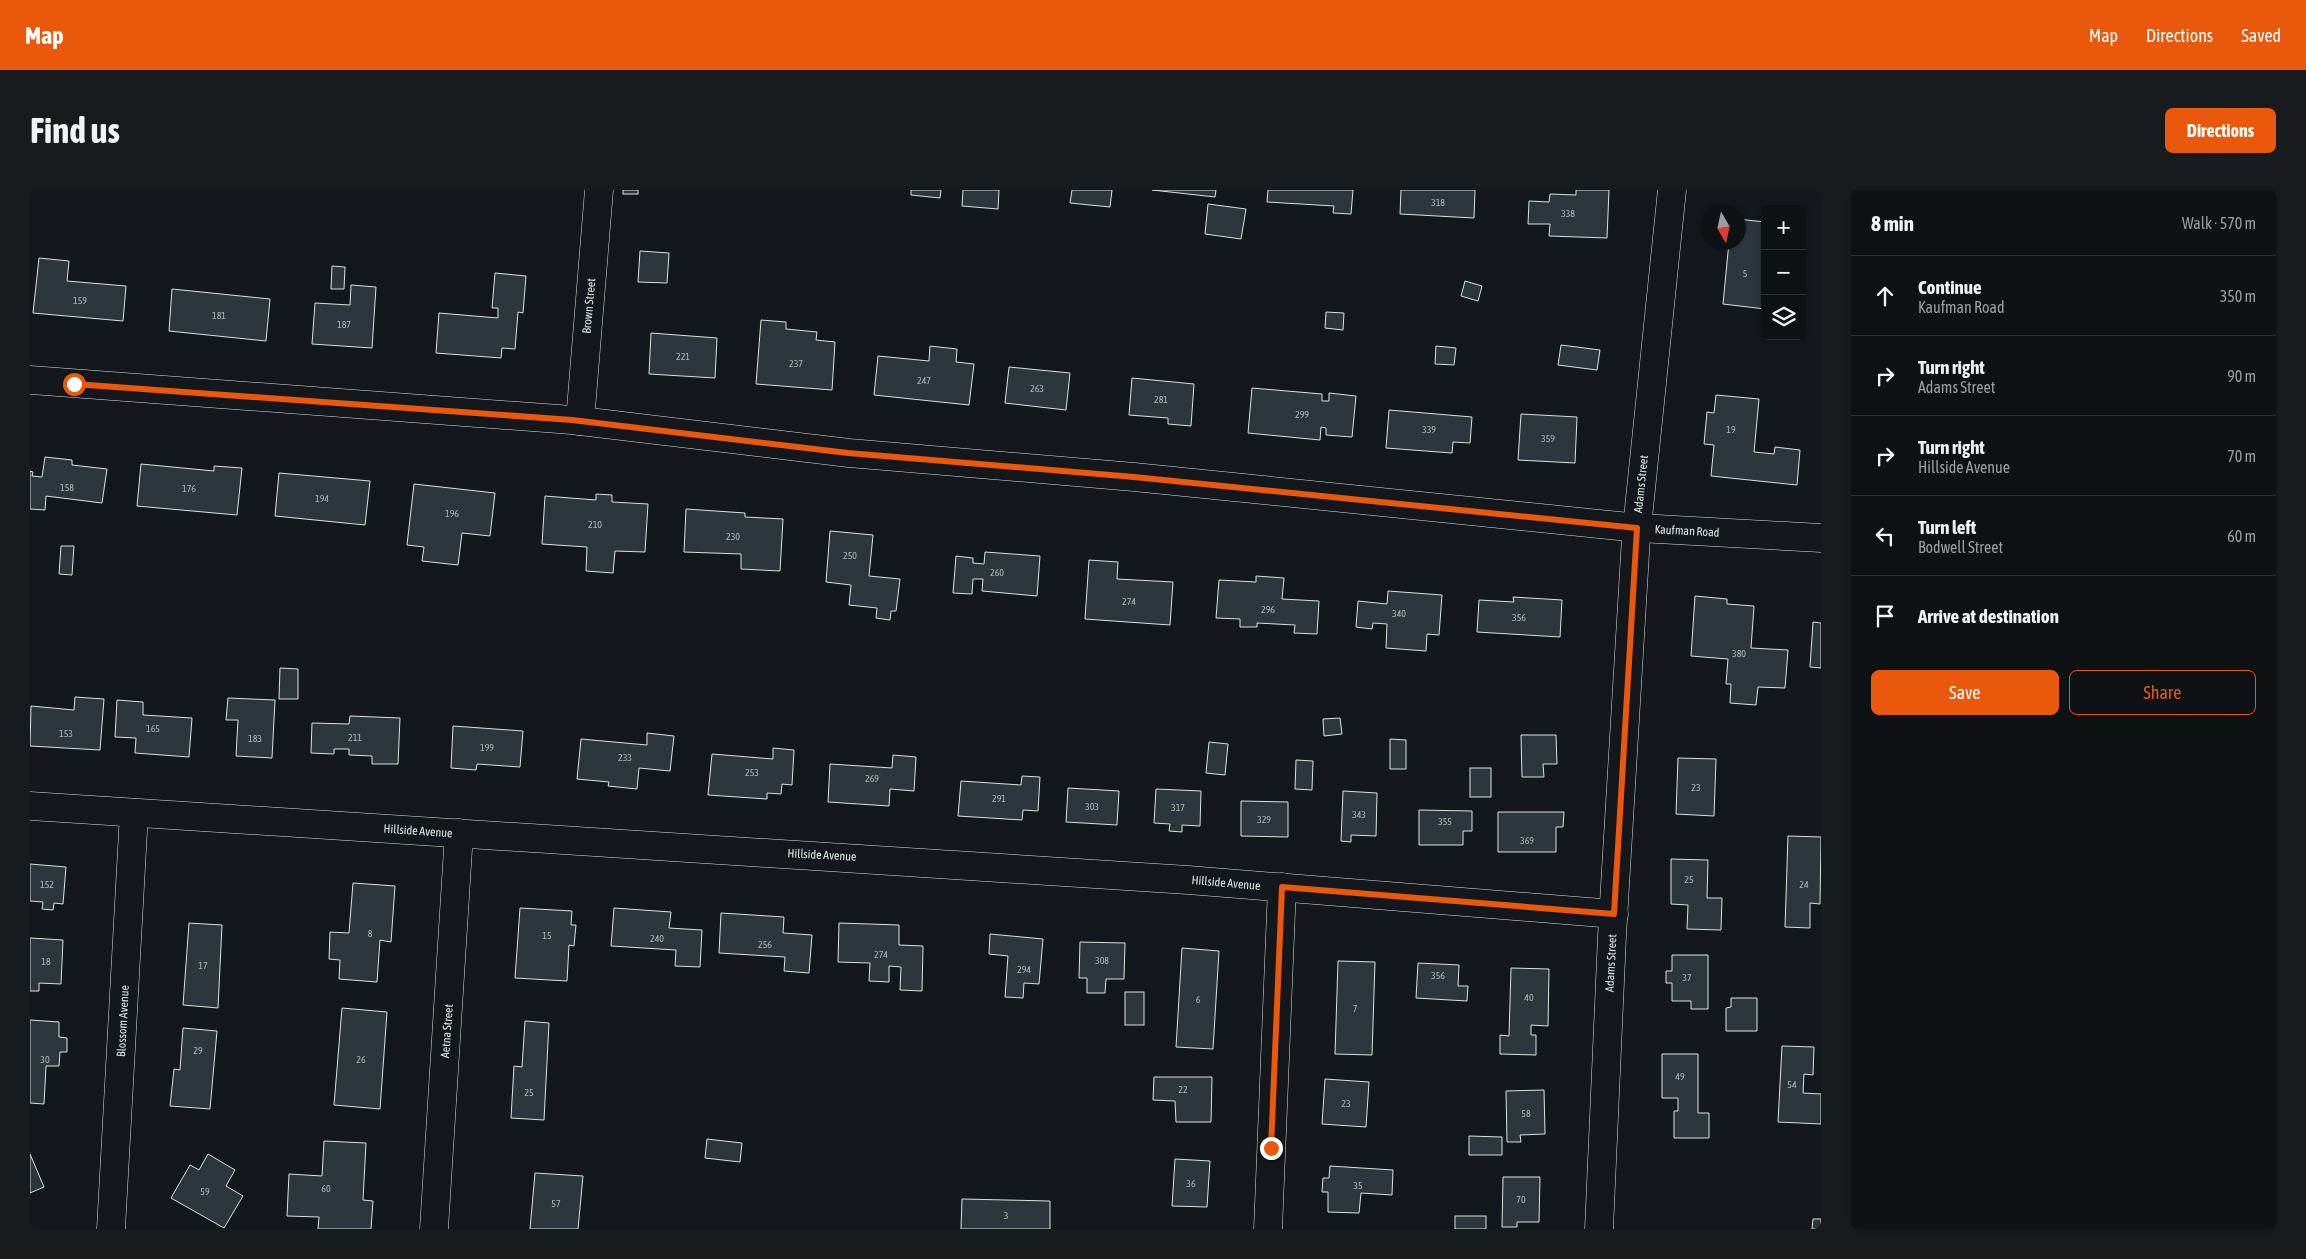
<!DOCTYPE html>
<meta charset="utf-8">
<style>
body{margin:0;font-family:"Asap Condensed",sans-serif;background:#181b1e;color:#f1f3f6}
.controls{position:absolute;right:15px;top:15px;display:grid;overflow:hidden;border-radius:8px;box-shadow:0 1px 4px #0004}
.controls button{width:45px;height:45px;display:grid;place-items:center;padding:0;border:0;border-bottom:1px solid #2f3234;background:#0f1215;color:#f1f3f6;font:25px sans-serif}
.compass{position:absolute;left:1671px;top:15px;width:45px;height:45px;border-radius:50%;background:#0f1215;box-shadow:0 1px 4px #0004;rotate:171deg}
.stop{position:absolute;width:15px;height:15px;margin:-11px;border:4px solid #ea580c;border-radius:50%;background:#fff}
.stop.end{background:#ea580c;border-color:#fff;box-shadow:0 1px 5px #0008}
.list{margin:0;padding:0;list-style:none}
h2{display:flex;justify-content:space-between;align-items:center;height:65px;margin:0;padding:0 20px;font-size:21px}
h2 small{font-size:16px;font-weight:400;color:#9b9ea0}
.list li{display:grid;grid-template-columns:32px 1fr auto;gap:15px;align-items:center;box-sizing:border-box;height:80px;padding:0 20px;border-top:1px solid #2f3234}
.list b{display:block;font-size:19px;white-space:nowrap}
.list p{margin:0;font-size:16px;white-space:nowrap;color:#9b9ea0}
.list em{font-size:16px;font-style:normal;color:#9b9ea0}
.actions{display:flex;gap:10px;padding:15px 20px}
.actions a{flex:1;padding:11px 0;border:1px solid #ea580c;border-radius:8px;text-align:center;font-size:18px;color:#ea580c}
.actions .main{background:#ea580c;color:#fff}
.icon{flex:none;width:28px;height:28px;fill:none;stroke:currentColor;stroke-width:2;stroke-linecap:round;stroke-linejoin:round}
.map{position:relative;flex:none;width:1791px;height:1039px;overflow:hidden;border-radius:8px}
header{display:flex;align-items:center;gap:30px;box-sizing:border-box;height:70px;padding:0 25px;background:#ea580c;color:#fff}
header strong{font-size:24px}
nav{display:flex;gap:28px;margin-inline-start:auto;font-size:18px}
.intro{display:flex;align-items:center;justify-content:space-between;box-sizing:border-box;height:120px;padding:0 30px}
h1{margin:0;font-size:35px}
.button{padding:12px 22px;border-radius:8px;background:#ea580c;color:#fff;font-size:18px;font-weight:700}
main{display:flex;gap:30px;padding:0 30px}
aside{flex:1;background:#0f1215;border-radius:8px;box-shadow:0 1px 4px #0004}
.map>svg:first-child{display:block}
.building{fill:#2c363c;stroke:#d8e6dc}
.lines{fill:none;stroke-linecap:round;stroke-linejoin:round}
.street-casing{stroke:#d8e6dc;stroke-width:29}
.street{stroke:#14181c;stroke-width:28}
.route{stroke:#ea580c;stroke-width:6}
.labels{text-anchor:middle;stroke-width:4;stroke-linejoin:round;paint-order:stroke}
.number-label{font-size:10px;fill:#adbab4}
.street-label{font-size:12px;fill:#d8e6dc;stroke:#14181c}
</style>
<header>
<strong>Map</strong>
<nav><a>Map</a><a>Directions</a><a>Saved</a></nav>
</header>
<div class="intro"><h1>Find us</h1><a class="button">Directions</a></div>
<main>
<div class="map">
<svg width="1791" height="1039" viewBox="0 0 1791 1039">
<rect width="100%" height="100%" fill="#14181c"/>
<g class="building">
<rect x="593" y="0" width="15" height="4"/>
<polygon points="881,0 911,0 910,8 881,5"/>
<polygon points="933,0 969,0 968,19 932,16"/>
<polygon points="1042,0 1082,0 1080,17 1040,13"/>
<polygon points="1122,0 1186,0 1185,7"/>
<polygon points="1238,0 1323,0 1321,24 1303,23 1304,16 1237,12"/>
<polygon points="1371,0 1445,0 1444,28 1370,24"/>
<polygon points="1546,0 1579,0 1577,48 1519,46 1520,34 1498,34 1499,11 1519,12 1520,4 1546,5"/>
<polygon points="1178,14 1216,19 1211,49 1175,44"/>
<polygon points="1708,29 1735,32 1735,119 1693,114 1699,52 1708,52"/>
<polygon points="610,61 639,63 637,93 608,92"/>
<polygon points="9,68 39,71 37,91 96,96 93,131 3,123"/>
<polygon points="302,76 315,77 314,99 301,99"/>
<polygon points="465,83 496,86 493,123 488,122 485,159 472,158 471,168 406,163 409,123 468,128 468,118 462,118"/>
<polygon points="1435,91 1452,96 1448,111 1431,106"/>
<polygon points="321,95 346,97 342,158 282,154 285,113 320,115"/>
<polygon points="142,99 240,109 236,151 139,141"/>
<polygon points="1296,122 1314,123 1313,140 1295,138"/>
<polygon points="731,130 756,132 756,139 787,142 786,150 805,152 802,200 726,194"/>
<polygon points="621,143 687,148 685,188 619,184"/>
<polygon points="1531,155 1570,160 1567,180 1528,175"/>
<polygon points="900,156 927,159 926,172 944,174 939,215 844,205 848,166 899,171"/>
<polygon points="1406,156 1426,158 1424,175 1405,174"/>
<polygon points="979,177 1040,183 1036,220 975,213"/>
<polygon points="1102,188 1164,194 1161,236 1138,234 1138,228 1099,225"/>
<polygon points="1222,198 1292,204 1292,211 1299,211 1299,203 1326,206 1322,247 1296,245 1296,238 1291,237 1290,250 1218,243"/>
<polygon points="1686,205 1729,209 1724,262 1744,264 1745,257 1770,260 1767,295 1681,286 1684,255 1674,254 1677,222 1684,223"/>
<polygon points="1359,220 1442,227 1440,253 1423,252 1422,263 1356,258"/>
<polygon points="1491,224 1547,227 1545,273 1488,270"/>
<polygon points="15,267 42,270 42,275 77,279 72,313 16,306 15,320 0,319 0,281 3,282 2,286 12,287"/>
<polygon points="111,274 184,281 184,276 212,278 207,325 107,316"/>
<polygon points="249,283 340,291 335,335 245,326"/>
<polygon points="384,294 465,303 460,346 432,343 428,375 392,371 394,357 377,355"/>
<polygon points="566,304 582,305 582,312 618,314 615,362 585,361 583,383 556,381 557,357 512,354 515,306 566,310"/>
<polygon points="656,319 715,323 715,327 753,329 750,381 711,379 711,364 654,362"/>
<polygon points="800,341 843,345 839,386 870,389 866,421 861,421 860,430 846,428 847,418 819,415 821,395 796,392"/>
<polygon points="31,356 44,356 42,385 29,384"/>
<polygon points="955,362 1010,366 1007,406 952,401 953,389 943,389 942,404 923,403 926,366 943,368 943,373 954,374"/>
<polygon points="1059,370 1088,372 1087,389 1143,392 1140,435 1055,429"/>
<polygon points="1226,386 1254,388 1252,409 1289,411 1287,444 1264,443 1265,435 1227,433 1227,437 1210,437 1210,429 1186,428 1189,390 1226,392"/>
<polygon points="1358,401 1412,405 1409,445 1397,444 1396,461 1356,458 1357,434 1343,433 1342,439 1326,437 1328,411 1357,414"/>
<polygon points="1665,406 1697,409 1697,414 1724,416 1721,458 1758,460 1755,498 1728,497 1726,515 1700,513 1701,494 1696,494 1698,469 1661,466"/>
<polygon points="1483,407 1532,410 1530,447 1447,442 1449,410 1484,412"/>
<polygon points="1783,432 1791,433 1791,478 1780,477"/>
<polygon points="250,478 268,479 268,509 249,509"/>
<polygon points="45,507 74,509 70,560 0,556 1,516 44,520"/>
<polygon points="198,508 245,510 242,568 206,566 208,530 196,530"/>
<polygon points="87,510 113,512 113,525 162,528 159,567 105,563 106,548 85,547"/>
<polygon points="320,526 370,528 368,574 342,574 342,566 319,565 319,559 304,559 304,564 281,563 282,533 319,534"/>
<polygon points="1310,528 1312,544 1294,546 1293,529"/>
<polygon points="423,536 493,541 490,577 447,574 446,580 421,578"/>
<polygon points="617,543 644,546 640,581 609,578 607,599 578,596 579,592 547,589 551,549 617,555"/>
<polygon points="1491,545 1526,545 1527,574 1513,574 1514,587 1492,587"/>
<polygon points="1360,549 1376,550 1376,579 1360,579"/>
<polygon points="1179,552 1198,554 1195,585 1176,583"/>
<polygon points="743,558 764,560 762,595 752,594 751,604 737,603 737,609 678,605 682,564 743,569"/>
<polygon points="863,565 886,567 884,601 860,599 859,616 798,612 800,574 862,578"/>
<polygon points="1648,568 1686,569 1684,626 1646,624"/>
<polygon points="1266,570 1283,571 1282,600 1265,599"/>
<rect x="1440" y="578" width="21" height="29"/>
<polygon points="992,586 1010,587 1008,621 993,620 992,630 928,626 931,591 991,595"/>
<polygon points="1038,598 1089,601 1087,635 1036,632"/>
<polygon points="1126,599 1171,601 1170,636 1152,635 1152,642 1139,641 1140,634 1124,633"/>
<polygon points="1313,601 1347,603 1346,646 1321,645 1321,652 1311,651"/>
<polygon points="1211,611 1258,612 1258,647 1211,646"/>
<polygon points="1389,620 1442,621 1442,641 1433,641 1433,655 1389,655"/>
<polygon points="1468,622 1534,622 1533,637 1526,637 1526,662 1468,662"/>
<polygon points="1758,646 1791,647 1790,714 1780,713 1780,738 1755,737"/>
<polygon points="1641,669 1678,670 1677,708 1692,708 1691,740 1657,739 1658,715 1641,714"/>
<polygon points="0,674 36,677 33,714 24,713 23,720 12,719 13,712 0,711"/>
<polygon points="323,693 365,696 361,752 350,750 347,792 309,789 310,770 299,769 300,742 319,743"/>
<polygon points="490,718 542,721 541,735 546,735 544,756 539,755 537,791 485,788"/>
<polygon points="584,718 641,722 639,738 672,740 670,777 645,776 646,760 581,756"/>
<polygon points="691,723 754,727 753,743 782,745 779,783 754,781 755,767 689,763"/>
<polygon points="159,733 192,735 188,818 153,815"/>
<polygon points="809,733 869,735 869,755 893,756 892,801 870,800 871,777 859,776 859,792 839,791 840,773 808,772"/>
<polygon points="960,744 1013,749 1009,794 994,793 993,808 975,807 978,766 959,764"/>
<polygon points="0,748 33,750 31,794 9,793 9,801 0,801"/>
<polygon points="1050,752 1095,753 1094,789 1076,789 1075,803 1057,803 1057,788 1049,788"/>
<polygon points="1152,758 1189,761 1183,859 1146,857"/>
<polygon points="1642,765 1678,765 1678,819 1661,819 1661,811 1642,811 1642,793 1636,793 1636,781 1642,781"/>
<polygon points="1308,771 1345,772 1342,865 1305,864"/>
<polygon points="1388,773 1429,775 1428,796 1438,796 1437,811 1386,808"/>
<polygon points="1481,778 1519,779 1518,836 1501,835 1501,845 1506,845 1506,865 1470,864 1470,845 1479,846"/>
<rect x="1095" y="802" width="19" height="33"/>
<polygon points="1701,808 1727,808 1727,841 1696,841 1696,818 1701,817"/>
<polygon points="312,818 357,822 350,919 304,915"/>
<polygon points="0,830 29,832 29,847 37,848 37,862 30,862 29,876 16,876 14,914 0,913"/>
<polygon points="495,831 519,833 514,930 481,928 484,876 492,877"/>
<polygon points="153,838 187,841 180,919 140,916 144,879 150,880"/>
<polygon points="1752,856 1784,857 1783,885 1774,884 1773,903 1791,904 1791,934 1748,932"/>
<polygon points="1632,864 1668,864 1668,923 1679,923 1679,948 1644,948 1644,921 1648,921 1648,908 1632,908"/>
<polygon points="1124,887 1182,887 1181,932 1146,932 1145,911 1123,910"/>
<polygon points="1295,889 1339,892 1336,937 1292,934"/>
<polygon points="1514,900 1515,944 1490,945 1491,952 1477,952 1476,901"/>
<polygon points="1439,946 1472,947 1472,965 1439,965"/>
<polygon points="677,949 712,953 710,972 675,968"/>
<polygon points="294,951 336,953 333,1010 343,1011 341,1039 288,1039 289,1027 257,1026 259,984 292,986"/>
<polygon points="0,964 14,997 0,1003"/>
<polygon points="178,964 205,980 196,996 213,1006 194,1038 141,1008 160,975 169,980"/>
<polygon points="1145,969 1180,971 1177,1017 1142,1016"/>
<polygon points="1300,976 1363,980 1362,1005 1331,1003 1329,1023 1298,1022 1298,1002 1292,1002 1293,988 1299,988"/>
<polygon points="505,983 553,986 548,1039 500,1039"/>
<polygon points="1473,987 1510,987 1509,1032 1487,1032 1487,1037 1472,1037"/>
<polygon points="932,1009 1020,1011 1020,1039 931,1039"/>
<rect x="1425" y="1026" width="31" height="13"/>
<polygon points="1783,1029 1791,1029 1791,1039 1782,1039"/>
</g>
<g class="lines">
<defs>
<g id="street">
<polyline points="0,190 542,230 819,263 1104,287 1609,338 1791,348"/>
<polyline points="550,231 569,0"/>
<polyline points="0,616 1158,690 1584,724"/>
<polyline points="81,1039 104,623"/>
<polyline points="404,1039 429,643"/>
<polyline points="1238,1039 1252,697"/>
<polyline points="1569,1039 1582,746 1606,347 1642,0"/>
</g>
</defs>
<use href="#street" class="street-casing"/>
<use href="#street" class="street"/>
</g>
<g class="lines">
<polyline class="route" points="44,194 542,230 818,263 1104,287 1607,338 1584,724 1252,697 1241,958"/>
</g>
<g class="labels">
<g class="number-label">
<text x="1408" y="16">318</text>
<text x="1538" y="27">338</text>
<text x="1715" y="87">5</text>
<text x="50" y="114">159</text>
<text x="189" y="129">181</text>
<text x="314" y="138">187</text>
<text x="653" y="170">221</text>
<text x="766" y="177">237</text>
<text x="894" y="194">247</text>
<text x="1007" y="202">263</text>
<text x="1131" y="213">281</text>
<text x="1272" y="228">299</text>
<text x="1399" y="243">339</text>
<text x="1701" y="243">19</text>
<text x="1518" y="252">359</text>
<text x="37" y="301">158</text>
<text x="159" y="302">176</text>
<text x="292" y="312">194</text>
<text x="422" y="327">196</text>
<text x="565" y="338">210</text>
<text x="703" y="350">230</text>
<text x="820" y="369">250</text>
<text x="967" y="386">260</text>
<text x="1099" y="415">274</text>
<text x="1238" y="423">296</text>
<text x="1369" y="427">340</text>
<text x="1489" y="431">356</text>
<text x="1709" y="467">380</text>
<text x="123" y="542">165</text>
<text x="36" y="547">153</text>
<text x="325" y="551">211</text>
<text x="225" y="552">183</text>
<text x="457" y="561">199</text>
<text x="595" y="571">233</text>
<text x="722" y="586">253</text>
<text x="842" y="592">269</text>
<text x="1666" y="601">23</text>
<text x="969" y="612">291</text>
<text x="1062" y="620">303</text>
<text x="1148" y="621">317</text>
<text x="1329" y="628">343</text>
<text x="1234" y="633">329</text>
<text x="1415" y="635">355</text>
<text x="1497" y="654">369</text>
<text x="1659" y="693">25</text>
<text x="17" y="698">152</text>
<text x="1774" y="698">24</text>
<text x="340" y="747">8</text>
<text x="517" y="749">15</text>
<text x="627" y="752">240</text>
<text x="735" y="758">256</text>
<text x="851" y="768">274</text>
<text x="1072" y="774">308</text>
<text x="16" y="775">18</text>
<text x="173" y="779">17</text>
<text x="994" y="783">294</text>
<text x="1408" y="789">356</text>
<text x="1657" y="791">37</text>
<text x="1499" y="811">40</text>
<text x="1168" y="813">6</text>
<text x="1325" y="822">7</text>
<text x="168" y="864">29</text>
<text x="15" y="873">30</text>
<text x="331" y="873">26</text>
<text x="1650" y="890">49</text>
<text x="1762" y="898">54</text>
<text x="1153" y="903">22</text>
<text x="499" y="906">25</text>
<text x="1316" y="917">23</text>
<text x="1496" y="927">58</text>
<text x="1161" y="997">36</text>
<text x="1328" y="999">35</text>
<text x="296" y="1002">60</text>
<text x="175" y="1005">59</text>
<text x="1491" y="1013">70</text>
<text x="526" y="1017">57</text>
<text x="976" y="1029">3</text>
</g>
<g class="street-label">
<text transform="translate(559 116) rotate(-85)" y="4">Brown Street</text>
<text transform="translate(1611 294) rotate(-84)" y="4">Adams Street</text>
<text transform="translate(1657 341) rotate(3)" y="4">Kaufman Road</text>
<text transform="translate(388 641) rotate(4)" y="4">Hillside Avenue</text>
<text transform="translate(792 665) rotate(3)" y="4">Hillside Avenue</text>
<text transform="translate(1196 693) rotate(5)" y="4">Hillside Avenue</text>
<text transform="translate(1581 773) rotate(-87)" y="4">Adams Street</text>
<text transform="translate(93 831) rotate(-87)" y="4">Blossom Avenue</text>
<text transform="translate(417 841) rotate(-86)" y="4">Aetna Street</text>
</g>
</g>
</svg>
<div class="controls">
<button>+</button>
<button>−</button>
<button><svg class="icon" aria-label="layers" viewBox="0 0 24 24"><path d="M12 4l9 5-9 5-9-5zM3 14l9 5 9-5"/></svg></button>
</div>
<svg class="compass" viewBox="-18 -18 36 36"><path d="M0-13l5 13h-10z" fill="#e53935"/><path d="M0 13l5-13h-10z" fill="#9b9ea0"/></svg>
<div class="stop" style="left:44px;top:194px"></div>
<div class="stop end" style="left:1241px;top:958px"></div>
</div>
<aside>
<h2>8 min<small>Walk · 570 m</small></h2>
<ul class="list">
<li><svg class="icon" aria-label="ahead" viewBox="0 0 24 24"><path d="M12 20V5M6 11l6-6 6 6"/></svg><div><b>Continue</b><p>Kaufman Road</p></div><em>350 m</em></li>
<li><svg class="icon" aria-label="right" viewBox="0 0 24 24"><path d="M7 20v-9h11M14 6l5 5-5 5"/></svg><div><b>Turn right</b><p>Adams Street</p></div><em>90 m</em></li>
<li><svg class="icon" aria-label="right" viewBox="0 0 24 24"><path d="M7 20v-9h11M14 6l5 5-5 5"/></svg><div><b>Turn right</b><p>Hillside Avenue</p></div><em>70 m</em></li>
<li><svg class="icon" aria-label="left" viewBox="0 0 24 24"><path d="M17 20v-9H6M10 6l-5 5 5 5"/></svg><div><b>Turn left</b><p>Bodwell Street</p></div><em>60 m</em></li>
<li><svg class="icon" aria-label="arrive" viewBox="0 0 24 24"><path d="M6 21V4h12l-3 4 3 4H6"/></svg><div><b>Arrive at destination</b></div></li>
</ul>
<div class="actions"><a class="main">Save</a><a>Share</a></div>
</aside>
</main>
